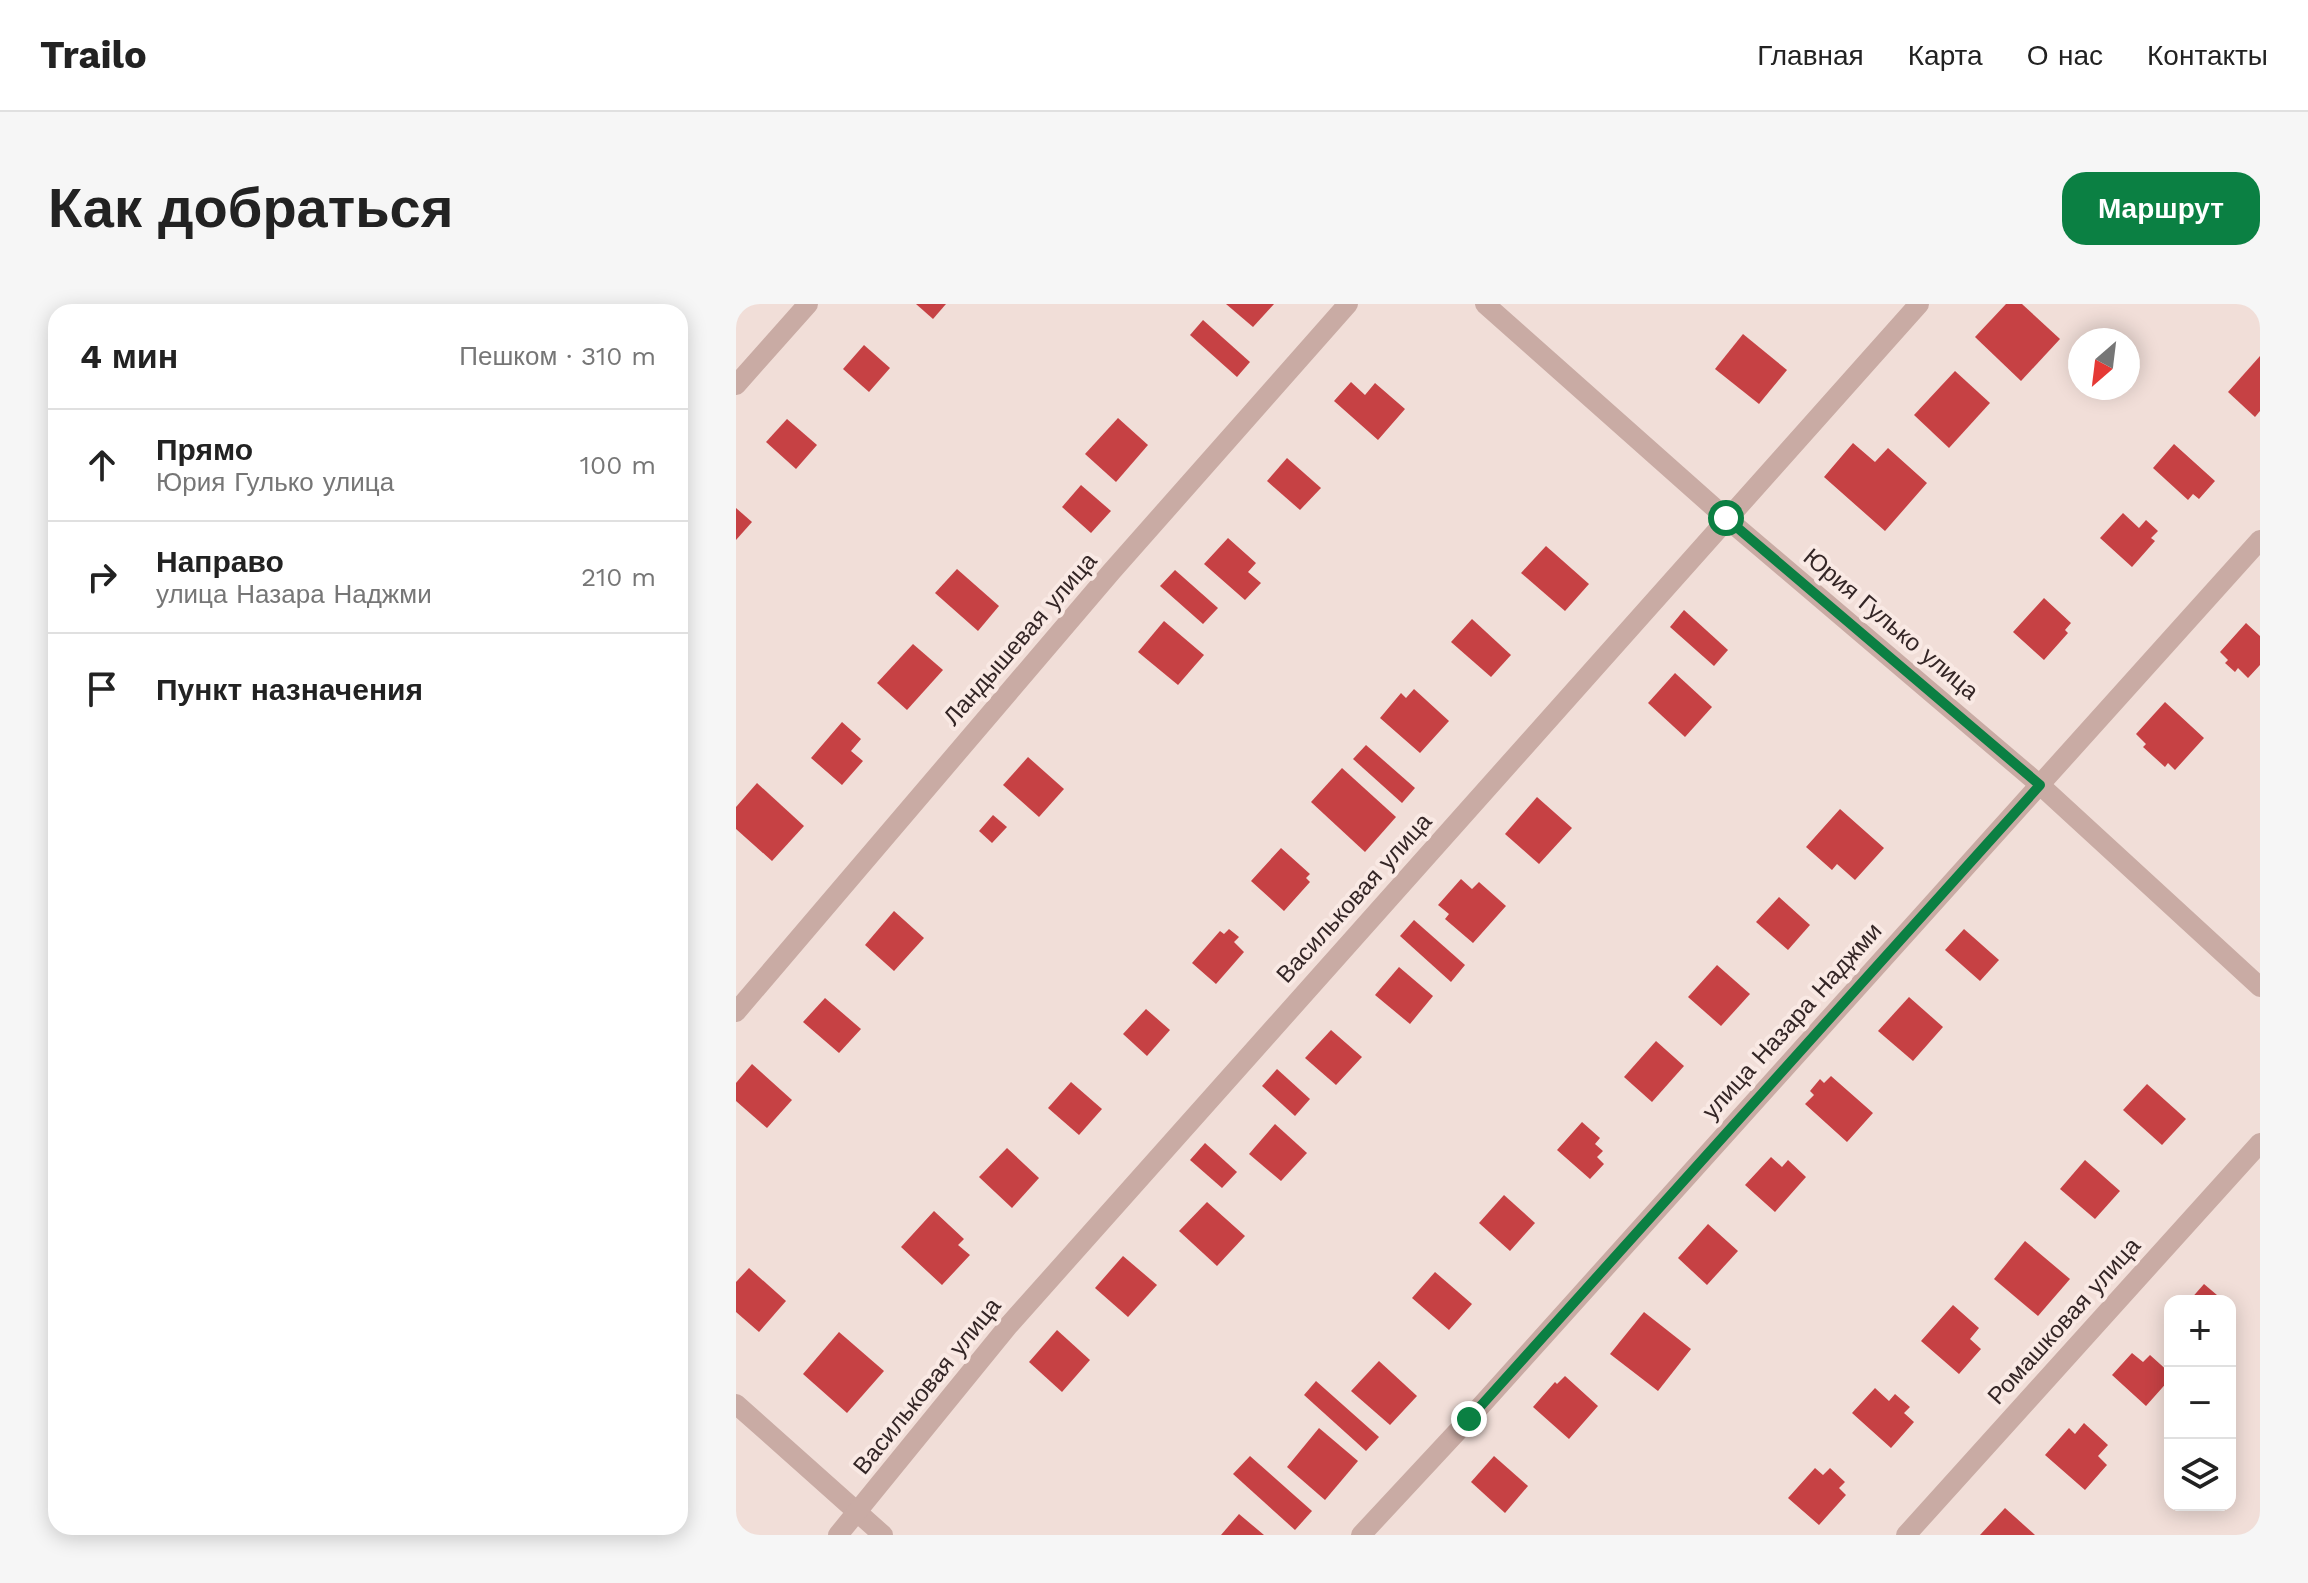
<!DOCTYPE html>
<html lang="ru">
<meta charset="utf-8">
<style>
body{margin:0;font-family:"Work Sans",sans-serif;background:#f6f6f6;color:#222}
.controls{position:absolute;right:24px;bottom:24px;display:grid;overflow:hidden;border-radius:16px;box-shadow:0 4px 20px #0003}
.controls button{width:72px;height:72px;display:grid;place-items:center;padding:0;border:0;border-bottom:2px solid #e0e0e0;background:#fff;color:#222;font:40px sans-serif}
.compass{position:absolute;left:1332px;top:24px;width:72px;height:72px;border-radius:50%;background:#fff;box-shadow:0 4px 20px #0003;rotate:208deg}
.stop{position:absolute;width:24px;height:24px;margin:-18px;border:6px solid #0b8043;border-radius:50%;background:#fff}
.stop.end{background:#0b8043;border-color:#fff;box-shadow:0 2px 8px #0008}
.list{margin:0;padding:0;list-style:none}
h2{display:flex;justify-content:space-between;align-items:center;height:104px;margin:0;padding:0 32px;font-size:34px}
h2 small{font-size:26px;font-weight:400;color:#767676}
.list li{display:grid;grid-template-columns:52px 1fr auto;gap:24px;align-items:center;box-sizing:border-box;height:112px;padding:0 32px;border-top:2px solid #e0e0e0}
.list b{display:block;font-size:30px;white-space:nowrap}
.list p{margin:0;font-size:26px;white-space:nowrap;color:#767676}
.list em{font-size:26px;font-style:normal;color:#767676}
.icon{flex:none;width:44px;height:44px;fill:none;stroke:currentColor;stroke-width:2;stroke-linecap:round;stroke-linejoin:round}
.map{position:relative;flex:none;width:1524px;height:1231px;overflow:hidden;border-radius:24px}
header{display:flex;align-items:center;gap:48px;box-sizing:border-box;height:112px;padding:0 40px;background:#fff;border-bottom:2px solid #e0e0e0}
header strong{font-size:38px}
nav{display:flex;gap:44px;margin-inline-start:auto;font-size:28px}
.intro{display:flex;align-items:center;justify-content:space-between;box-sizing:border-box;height:192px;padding:0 48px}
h1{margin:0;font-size:56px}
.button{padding:20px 36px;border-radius:24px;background:#0b8043;color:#fff;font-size:28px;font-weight:700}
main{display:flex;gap:48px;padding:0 48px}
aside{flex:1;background:#fff;border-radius:24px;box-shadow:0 4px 20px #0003}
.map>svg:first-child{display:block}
.building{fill:#c64144}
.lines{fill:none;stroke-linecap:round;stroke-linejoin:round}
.minor{stroke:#c9aba4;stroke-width:20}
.route{stroke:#0b8043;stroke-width:10}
.labels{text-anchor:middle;stroke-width:8;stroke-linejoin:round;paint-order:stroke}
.street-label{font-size:24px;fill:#342626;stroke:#f9e9e4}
</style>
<header>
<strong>Trailo</strong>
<nav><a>Главная</a><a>Карта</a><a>О нас</a><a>Контакты</a></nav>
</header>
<div class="intro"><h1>Как добраться</h1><a class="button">Маршрут</a></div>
<main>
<aside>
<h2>4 мин<small>Пешком · 310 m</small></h2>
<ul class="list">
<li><svg class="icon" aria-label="ahead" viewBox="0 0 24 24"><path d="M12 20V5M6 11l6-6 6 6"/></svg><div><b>Прямо</b><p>Юрия Гулько улица</p></div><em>100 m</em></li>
<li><svg class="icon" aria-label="right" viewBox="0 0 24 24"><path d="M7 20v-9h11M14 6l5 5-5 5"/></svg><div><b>Направо</b><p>улица Назара Наджми</p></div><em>210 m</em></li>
<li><svg class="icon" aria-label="arrive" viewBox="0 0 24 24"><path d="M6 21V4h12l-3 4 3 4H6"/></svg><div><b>Пункт назначения</b></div></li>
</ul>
</aside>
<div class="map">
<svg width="1524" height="1231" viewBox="0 0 1524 1231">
<rect width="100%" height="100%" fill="#f1ded8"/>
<g class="building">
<polygon points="180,0 210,0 197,15"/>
<polygon points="490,0 538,0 517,23"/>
<polygon points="1270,0 1286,0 1324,35 1285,77 1239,33"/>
<polygon points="467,16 514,58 501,73 454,31"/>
<polygon points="1007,30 1051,66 1023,100 979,65"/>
<polygon points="128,41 154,64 133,88 107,65"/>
<polygon points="1524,52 1524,107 1519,113 1492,88"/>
<polygon points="1219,67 1254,99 1213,144 1178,111"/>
<polygon points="615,78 629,91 639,79 669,105 642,136 598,97"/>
<polygon points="382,114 412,141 380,178 349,150"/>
<polygon points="51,115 81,141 60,165 30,138"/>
<polygon points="1117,139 1139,158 1152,144 1191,179 1149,227 1088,173"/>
<polygon points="1438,140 1479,177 1463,195 1457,190 1452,196 1417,164"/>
<polygon points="551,154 585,184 564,206 531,177"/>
<polygon points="345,181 375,207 355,229 326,203"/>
<polygon points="0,204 16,218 0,236"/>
<polygon points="1387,209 1403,224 1410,216 1422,227 1415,234 1419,237 1396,263 1364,234"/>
<polygon points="492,234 520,259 512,268 525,279 509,296 468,260"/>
<polygon points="810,242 853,280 829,307 785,269"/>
<polygon points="221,265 263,302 242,327 199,289"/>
<polygon points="439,266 482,304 467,320 424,282"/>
<polygon points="1308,294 1335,319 1329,326 1332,329 1308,356 1277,328"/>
<polygon points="948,306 992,346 978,362 934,323"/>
<polygon points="736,315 775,351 755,373 715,338"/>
<polygon points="428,317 468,351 442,381 402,348"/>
<polygon points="1510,319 1524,332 1524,361 1512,374 1502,364 1499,368 1489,359 1492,356 1484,348"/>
<polygon points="177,340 207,366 171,406 141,379"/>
<polygon points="939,369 976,403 949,433 912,399"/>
<polygon points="678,385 713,417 684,449 644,414 665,389 670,394"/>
<polygon points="1429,398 1468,434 1439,466 1432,459 1429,463 1407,443 1410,440 1400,430"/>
<polygon points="106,418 125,435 115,447 127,457 106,481 75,454"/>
<polygon points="630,441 679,484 666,499 617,455"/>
<polygon points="292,453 328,485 303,513 267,481"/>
<polygon points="606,464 660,513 629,548 575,498"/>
<polygon points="21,479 68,522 36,557 0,525 0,503"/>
<polygon points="801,493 836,524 803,560 769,530"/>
<polygon points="1104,505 1148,544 1119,576 1101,560 1096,566 1070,543"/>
<polygon points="257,511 271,523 256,539 243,527"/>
<polygon points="545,544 574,570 570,574 574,578 548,607 515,577"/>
<polygon points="725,575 736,585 743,578 770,602 737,639 709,615 713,610 702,601"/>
<polygon points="1043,593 1074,621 1052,646 1020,618"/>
<polygon points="158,607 188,634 158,667 129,641"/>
<polygon points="678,616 729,661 715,678 664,632"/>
<polygon points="493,625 503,633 498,638 508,648 480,680 456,659 484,627 488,630"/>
<polygon points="1228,625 1263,656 1244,677 1209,646"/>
<polygon points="981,661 1014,690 985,722 952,693"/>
<polygon points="663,663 697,692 674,720 639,691"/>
<polygon points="1173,693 1207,723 1177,757 1142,727"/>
<polygon points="89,694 125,725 103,749 67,718"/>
<polygon points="410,705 434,726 411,752 387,730"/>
<polygon points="595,726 626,753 600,781 569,754"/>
<polygon points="920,737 948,762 916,798 888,773"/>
<polygon points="16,760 56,796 31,824 0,797 0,779"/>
<polygon points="541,765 574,795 559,812 526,782"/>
<polygon points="1095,772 1137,809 1111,838 1069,800 1078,791 1074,787 1084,775 1088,779"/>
<polygon points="335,778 366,805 343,831 312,804"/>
<polygon points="1411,780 1450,815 1426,841 1387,806"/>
<polygon points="846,818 864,834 859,840 867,847 861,853 868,860 854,875 821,846"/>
<polygon points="539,820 571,849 545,877 513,850"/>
<polygon points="469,839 501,868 486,884 454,856"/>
<polygon points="271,844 303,874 276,904 243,873"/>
<polygon points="1035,853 1046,863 1052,856 1070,873 1039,908 1009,881"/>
<polygon points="1349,856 1384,887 1359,915 1324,885"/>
<polygon points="768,891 799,919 774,947 743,919"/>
<polygon points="471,898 509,932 481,962 443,927"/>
<polygon points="198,907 228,935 222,941 234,951 206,981 165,943"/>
<polygon points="972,920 1002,947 971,981 942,954"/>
<polygon points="1289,937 1334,975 1302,1012 1258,975"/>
<polygon points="387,952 421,981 392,1013 359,984"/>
<polygon points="13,964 50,997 23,1028 0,1008 0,978"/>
<polygon points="699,968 736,1000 713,1026 676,994"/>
<polygon points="1468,980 1488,997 1453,997"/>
<polygon points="1217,1001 1243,1024 1234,1035 1245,1045 1223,1070 1185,1037"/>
<polygon points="908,1008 955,1045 922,1087 874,1050"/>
<polygon points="321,1026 354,1056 326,1088 293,1058"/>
<polygon points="103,1028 148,1067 111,1109 67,1070"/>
<polygon points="1396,1049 1407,1058 1414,1051 1434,1069 1434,1075 1410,1102 1376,1071"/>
<polygon points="643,1057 681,1092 654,1121 615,1087"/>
<polygon points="829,1072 862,1102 833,1135 797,1103 819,1078 821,1080"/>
<polygon points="580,1077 643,1133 630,1147 568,1091"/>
<polygon points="1139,1084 1153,1097 1159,1090 1174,1103 1168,1109 1178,1118 1155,1144 1116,1109"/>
<polygon points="1348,1119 1372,1141 1362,1152 1371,1161 1349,1186 1309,1151 1333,1124 1339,1130"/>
<polygon points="583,1124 622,1157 589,1196 551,1163"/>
<polygon points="514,1152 576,1207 559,1226 497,1170"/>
<polygon points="758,1152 792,1182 769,1209 735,1178"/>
<polygon points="1079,1164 1087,1171 1094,1164 1109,1178 1103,1184 1110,1191 1083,1221 1052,1194"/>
<polygon points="1269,1204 1299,1231 1244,1231"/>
<polygon points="503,1210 528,1231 485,1231"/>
</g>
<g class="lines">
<g class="minor">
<polyline points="749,0 990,214 1304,481 1524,683"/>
<polyline points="0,81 72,0"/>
<polyline points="0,708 376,267 612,0"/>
<polyline points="0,1100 147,1231"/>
<polyline points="102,1231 273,1021 1183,0"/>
<polyline points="625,1231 733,1115 1524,236"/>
<polyline points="1170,1231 1524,839"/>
</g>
</g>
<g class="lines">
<polyline class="route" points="733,1115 1304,481 990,214"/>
</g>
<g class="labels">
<g class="street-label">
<text transform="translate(1155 320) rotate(40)" y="8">Юрия Гулько улица</text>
<text transform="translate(284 335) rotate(-49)" y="8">Ландышевая улица</text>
<text transform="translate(618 594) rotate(-48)" y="8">Васильковая улица</text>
<text transform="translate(1056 717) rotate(-48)" y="8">улица Назара Наджми</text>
<text transform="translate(1328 1017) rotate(-48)" y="8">Ромашковая улица</text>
<text transform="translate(191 1082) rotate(-51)" y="8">Васильковая улица</text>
</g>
</g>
</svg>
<div class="controls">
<button>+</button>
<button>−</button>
<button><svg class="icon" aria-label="layers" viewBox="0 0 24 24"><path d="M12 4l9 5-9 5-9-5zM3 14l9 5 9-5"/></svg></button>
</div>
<svg class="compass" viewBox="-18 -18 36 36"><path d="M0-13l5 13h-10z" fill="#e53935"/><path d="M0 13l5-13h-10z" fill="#767676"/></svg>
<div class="stop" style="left:990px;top:214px"></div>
<div class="stop end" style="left:733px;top:1115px"></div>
</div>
</main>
